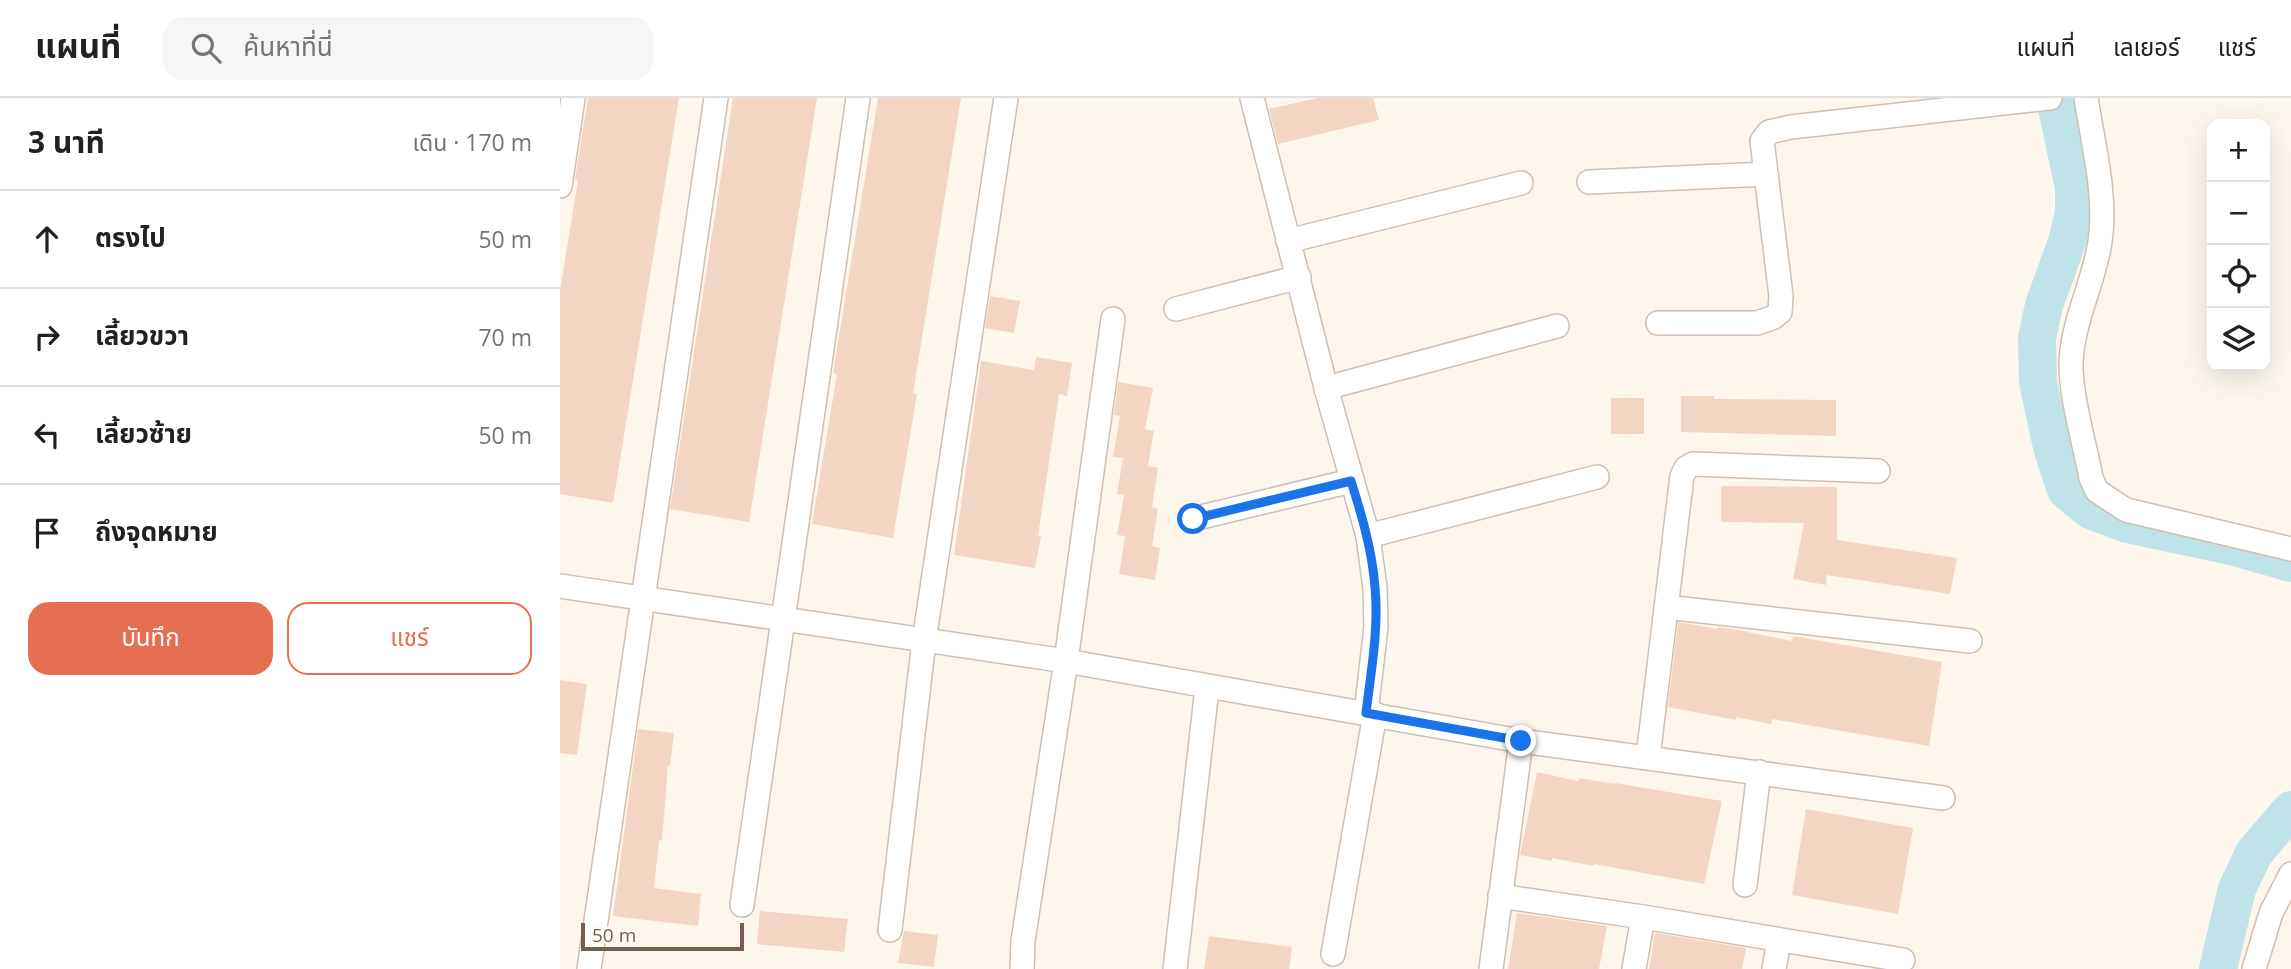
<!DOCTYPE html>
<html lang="th">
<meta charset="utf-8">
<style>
body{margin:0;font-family:"Open Sans","Noto Sans Thai",sans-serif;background:#f6f6f6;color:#202124}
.controls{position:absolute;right:21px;top:21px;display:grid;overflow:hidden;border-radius:14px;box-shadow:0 7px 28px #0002}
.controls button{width:63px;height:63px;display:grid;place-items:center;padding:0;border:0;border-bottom:2px solid #e0e0e0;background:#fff;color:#202124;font:35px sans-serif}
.scale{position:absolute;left:21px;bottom:18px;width:163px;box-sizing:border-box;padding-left:7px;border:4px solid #7a5c4d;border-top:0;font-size:19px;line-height:24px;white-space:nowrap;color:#7a5c4d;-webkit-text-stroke:5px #fffaf3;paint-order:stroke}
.stop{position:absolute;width:21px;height:21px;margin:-16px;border:5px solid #1a73e8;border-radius:50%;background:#fff}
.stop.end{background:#1a73e8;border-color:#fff;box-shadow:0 2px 7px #0008}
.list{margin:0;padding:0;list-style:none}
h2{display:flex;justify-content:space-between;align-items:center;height:91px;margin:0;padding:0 28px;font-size:30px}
h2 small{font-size:23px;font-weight:400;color:#757577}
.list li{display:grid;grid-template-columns:46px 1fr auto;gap:21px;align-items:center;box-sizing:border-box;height:98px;padding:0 28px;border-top:2px solid #e0e0e0}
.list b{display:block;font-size:26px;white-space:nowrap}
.list em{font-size:23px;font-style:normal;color:#757577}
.actions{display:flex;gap:14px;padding:21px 28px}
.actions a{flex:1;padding:16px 0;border:2px solid #e76f51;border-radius:21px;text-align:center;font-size:24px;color:#e76f51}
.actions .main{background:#e76f51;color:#fff}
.icon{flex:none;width:38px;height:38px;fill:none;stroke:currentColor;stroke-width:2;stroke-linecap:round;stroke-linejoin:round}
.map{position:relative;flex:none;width:1731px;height:871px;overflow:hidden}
header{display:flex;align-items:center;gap:42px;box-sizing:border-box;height:98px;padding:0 35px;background:#fff;border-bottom:2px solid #e0e0e0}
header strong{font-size:33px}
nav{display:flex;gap:38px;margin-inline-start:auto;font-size:24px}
.search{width:490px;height:63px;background:#f6f6f6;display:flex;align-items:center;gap:18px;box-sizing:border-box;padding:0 24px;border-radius:21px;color:#757577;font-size:26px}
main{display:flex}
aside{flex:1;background:#fff}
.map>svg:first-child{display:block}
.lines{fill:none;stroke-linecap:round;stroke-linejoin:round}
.river{stroke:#bfe3e8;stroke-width:38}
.building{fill:#f3d5c3}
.minor-casing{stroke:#d1beb0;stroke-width:26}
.minor{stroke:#fff;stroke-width:23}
.route{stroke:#1a73e8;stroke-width:9}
</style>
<header>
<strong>แผนที่</strong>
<div class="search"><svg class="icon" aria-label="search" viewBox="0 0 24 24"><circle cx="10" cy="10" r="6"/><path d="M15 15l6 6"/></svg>ค้นหาที่นี่</div>
<nav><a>แผนที่</a><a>เลเยอร์</a><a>แชร์</a></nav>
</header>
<main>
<aside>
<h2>3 นาที<small>เดิน · 170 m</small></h2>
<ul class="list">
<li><svg class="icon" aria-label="ahead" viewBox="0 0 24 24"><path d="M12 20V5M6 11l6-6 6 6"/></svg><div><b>ตรงไป</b></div><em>50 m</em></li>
<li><svg class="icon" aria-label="right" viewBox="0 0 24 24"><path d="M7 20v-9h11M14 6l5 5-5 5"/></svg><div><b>เลี้ยวขวา</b></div><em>70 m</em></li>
<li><svg class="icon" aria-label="left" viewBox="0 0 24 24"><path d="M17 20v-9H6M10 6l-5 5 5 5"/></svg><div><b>เลี้ยวซ้าย</b></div><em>50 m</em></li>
<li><svg class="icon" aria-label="arrive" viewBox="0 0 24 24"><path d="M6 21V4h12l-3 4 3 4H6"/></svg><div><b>ถึงจุดหมาย</b></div></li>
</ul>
<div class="actions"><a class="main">บันทึก</a><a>แชร์</a></div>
</aside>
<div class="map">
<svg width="1731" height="871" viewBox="0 0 1731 871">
<rect width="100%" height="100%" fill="#fdf6ec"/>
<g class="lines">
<g class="river">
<polyline points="1495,0 1514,90 1514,114 1507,144 1484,207 1477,240 1478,284 1492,349 1506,392 1530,412 1567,426 1675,449 1731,465"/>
<polyline points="1658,871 1677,791 1694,755 1731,712"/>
</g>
</g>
<g class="building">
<polygon points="28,0 119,0 53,405 0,396 0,193 18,82 15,81"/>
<polygon points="173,0 257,0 189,424 110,411"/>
<polygon points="318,0 401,0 353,295 357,296 333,440 252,426 277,276 273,275"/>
<polygon points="758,0 813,0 819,22 718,46 709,11"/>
<polygon points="430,198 460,203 454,235 425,230"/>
<polygon points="476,259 512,265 507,298 499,296 478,438 481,438 475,470 394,457 421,263 474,272"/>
<polygon points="558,284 593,290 585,331 594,333 588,368 598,370 592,409 598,411 592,448 600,450 595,482 559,476 565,438 557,437 564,397 557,396 563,360 553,359 560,318 554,317"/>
<polygon points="1121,298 1154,298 1154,301 1276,302 1276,338 1121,334"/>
<rect x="1051" y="300" width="33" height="36"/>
<polygon points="1161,388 1277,389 1277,442 1397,460 1390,496 1267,477 1266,487 1233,481 1244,425 1161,424"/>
<polygon points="1118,524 1157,531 1158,529 1172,531 1232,543 1233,538 1382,564 1369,648 1212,621 1211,626 1176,619 1176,622 1108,609"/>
<polygon points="0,582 27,586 17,657 0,655"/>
<polygon points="78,631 114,635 110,668 108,667 102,743 99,742 94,790 141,796 138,828 53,818"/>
<polygon points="977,674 1018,683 1019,680 1055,686 1055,685 1162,703 1144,786 1034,766 1034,768 992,760 992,763 960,757"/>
<polygon points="1246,711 1353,730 1338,816 1232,797"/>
<polygon points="200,813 288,821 284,854 197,846"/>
<polygon points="957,815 1047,828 1039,871 948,871"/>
<polygon points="344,833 378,837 374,869 338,865"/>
<polygon points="1095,835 1186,850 1182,871 1089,871"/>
<polygon points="649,838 732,849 729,871 644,871"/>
</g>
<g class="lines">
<defs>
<g id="minor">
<polyline points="692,0 766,290 808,438 815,490 816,529 806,615"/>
<path d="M 1526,0 C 1533,46 1547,98 1540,144 C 1534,184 1513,222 1511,264 C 1510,296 1525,347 1531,380 L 1537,393 L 1566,412 L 1731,451"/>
<polyline points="1029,84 1206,76"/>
<polyline points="0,88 13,0"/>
<polyline points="728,143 961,85"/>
<polyline points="616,211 739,179"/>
<polyline points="1098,225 1197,225 1212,220 1220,214 1221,198 1202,43 1209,34 1231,29 1490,0"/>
<polyline points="766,290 997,228"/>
<polyline points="633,421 791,383"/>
<polyline points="808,438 1037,379"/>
<polyline points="0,488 506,563 961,643 1383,700"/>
<polyline points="1106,509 1410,543"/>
<polyline points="1088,659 1122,378 1126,370 1133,366 1318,373"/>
<polyline points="1185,787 1199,674"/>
<polyline points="940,798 1083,819 1343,862"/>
<polyline points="182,807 298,0"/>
<polyline points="330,832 364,543 446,0"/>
<polyline points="773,856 815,616"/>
<polyline points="29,871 156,0"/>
<polyline points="462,871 463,843 506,563 553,221"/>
<polyline points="615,871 647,590"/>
<polyline points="931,871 961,643"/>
<polyline points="1074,871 1083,819"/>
<polyline points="1214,871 1219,842"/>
<polyline points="1694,871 1711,815 1731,776"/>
</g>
</defs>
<use href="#minor" class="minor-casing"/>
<use href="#minor" class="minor"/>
</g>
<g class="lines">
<path class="route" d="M 633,421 L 791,383 C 802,418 812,452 815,489 C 819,531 811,573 806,615 L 961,643"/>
</g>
</svg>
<div class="controls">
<button>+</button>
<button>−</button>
<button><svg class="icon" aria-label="locate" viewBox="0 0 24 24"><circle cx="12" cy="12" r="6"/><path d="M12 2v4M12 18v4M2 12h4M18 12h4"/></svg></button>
<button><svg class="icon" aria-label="layers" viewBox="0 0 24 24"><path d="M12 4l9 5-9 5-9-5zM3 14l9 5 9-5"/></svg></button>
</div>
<div class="scale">50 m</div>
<div class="stop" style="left:633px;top:421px"></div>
<div class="stop end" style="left:961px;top:643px"></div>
</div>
</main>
